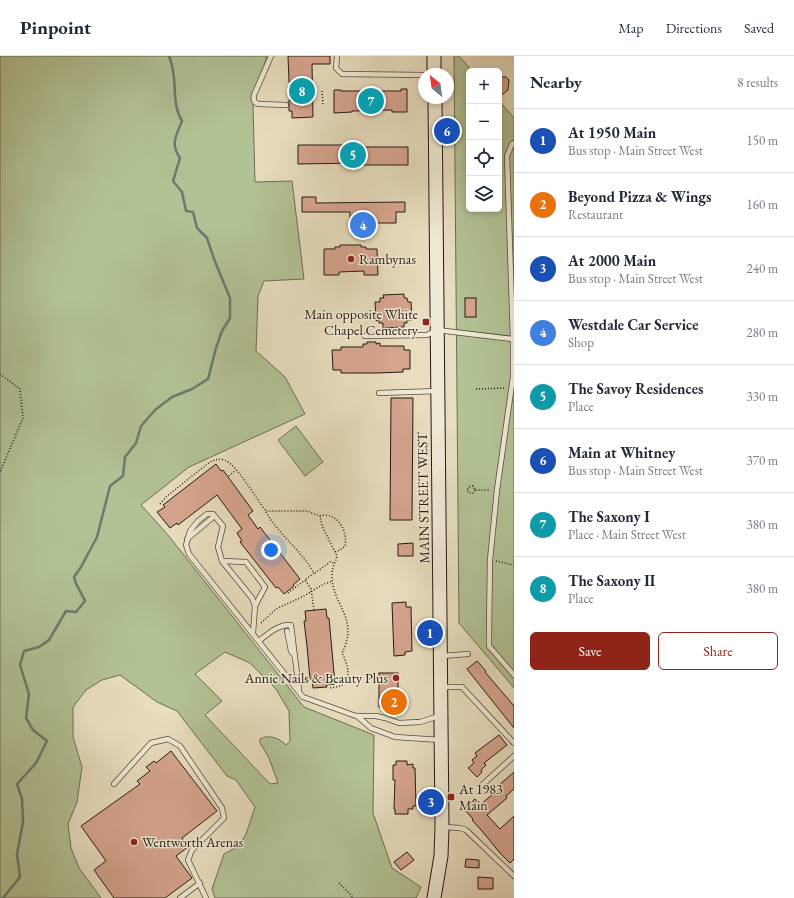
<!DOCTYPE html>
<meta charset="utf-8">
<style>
body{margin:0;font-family:"EB Garamond",serif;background:#f2f2f3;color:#1f2937}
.controls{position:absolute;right:12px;top:12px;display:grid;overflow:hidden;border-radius:6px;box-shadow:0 2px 6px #0003}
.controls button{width:36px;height:36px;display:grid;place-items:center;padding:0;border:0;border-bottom:1px solid #e0e1e3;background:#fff;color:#1f2937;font:20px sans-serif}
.compass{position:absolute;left:418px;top:12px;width:36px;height:36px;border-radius:50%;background:#fff;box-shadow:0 2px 6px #0003;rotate:331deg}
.you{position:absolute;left:271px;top:494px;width:14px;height:14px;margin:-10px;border:3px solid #fff;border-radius:50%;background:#1a73e8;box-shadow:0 0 0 6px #1a73e833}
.badge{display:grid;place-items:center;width:26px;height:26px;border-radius:50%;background:#8f2418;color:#fff;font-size:13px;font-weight:700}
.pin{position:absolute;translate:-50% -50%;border:2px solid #fff;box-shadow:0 1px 4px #0006}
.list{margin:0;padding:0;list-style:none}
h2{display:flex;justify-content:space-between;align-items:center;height:52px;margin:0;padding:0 16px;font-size:17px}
h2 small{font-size:13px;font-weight:400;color:#747a83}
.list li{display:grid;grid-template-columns:26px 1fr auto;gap:12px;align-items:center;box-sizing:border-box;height:64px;padding:0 16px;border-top:1px solid #e0e1e3}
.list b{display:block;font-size:15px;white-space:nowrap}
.list p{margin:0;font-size:13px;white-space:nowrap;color:#747a83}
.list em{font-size:13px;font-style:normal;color:#747a83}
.actions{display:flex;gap:8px;padding:12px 16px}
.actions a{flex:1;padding:9px 0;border:1px solid #8f2418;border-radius:6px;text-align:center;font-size:14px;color:#8f2418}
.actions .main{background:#8f2418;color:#fff}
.icon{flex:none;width:22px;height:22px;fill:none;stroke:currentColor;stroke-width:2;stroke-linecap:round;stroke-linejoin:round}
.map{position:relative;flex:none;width:514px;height:842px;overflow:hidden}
header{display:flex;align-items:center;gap:24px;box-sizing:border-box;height:56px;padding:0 20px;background:#fff;border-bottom:1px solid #e0e1e3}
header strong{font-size:19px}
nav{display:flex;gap:22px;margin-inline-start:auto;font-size:14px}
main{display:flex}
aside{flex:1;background:#fff}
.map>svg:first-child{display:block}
.green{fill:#b2c295;stroke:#6b6e54;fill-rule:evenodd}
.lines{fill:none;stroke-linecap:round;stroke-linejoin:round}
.stream{stroke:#6a7b70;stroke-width:2.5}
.building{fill:#d6a58f;stroke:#241913}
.service-casing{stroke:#554a3e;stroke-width:6}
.secondary-casing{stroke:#241913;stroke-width:15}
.path{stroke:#241913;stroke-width:1.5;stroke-dasharray:1 2;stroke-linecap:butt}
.service{stroke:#f0ead5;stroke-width:4.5}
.secondary{stroke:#f0ead5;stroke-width:13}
.poi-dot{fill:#8f2418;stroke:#f0ead5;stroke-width:1.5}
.labels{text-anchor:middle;stroke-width:3;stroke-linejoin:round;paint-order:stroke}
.poi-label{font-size:14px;fill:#241913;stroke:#f0ead5;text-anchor:start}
.street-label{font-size:14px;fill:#241913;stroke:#f0ead5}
</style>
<header>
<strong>Pinpoint</strong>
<nav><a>Map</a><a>Directions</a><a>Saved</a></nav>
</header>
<main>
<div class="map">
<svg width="514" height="842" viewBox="0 0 514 842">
<rect width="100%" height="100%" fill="#e8debf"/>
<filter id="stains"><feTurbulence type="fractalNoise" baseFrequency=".005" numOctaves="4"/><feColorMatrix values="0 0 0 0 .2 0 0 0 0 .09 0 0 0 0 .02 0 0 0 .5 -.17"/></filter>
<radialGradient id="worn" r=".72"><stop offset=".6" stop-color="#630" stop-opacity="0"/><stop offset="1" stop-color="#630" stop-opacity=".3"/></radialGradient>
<g class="green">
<path d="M 0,0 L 267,0 L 253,48 L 255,126 L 292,125 L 304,223 L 264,225 L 258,240 L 256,295 L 285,321 L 305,358 L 189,411 L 141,449 L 168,479 L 304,651 L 374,679 L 373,757 L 392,812 L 421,831 L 416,842 L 215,842 L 212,833 L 224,798 L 239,790 L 246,778 L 255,751 L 236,724 L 227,720 L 177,655 L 157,646 L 120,619 L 102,624 L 86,634 L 73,651 L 73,681 L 82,711 L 77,746 L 68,768 L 71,792 L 79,812 L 101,842 L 0,842 ZM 225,596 L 250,607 L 276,633 L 289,655 L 290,685 L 286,689 C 279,682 269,678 260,683 L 260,687 L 269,702 L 278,727 L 270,728 L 205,659 L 222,645 L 195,618 Z"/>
<polygon points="454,0 459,0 472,15 469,15 469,153 499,153 499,45 514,62 514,632 459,567"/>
<polygon points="296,370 323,406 305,420 278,384"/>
</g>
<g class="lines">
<path class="stream" d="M 3,842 L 20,821 L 17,798 L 23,766 L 22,743 L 17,728 L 36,707 L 47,685 L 33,674 L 26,662 L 29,638 L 20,609 L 24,595 L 39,591 L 49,584 L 66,555 L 76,556 L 85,545 C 81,536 76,530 74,521 L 81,511 L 97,481 L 110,430 L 123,420 L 125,401 L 136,387 L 141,370 L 155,354 L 172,341 L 192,333 L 208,323 L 216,292 L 222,275 L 230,262 L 230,242 L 214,203 L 207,182 L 197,172 L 193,156 L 186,155 L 182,136 L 173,125 L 180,102 C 170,88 176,80 182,65 C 170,45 179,23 169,0"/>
</g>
<g class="building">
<polygon points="288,0 330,0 330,8 312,8 313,61 292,62 292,55 289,55 289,44 291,44 291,26 289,26"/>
<polygon points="502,21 506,21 509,24 508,34 499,41 499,24"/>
<polygon points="365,33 376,33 376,35 401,35 401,33 407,33 407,56 392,56 392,54 352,55 352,56 334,57 334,34 341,34 341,35 365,35"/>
<polygon points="298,89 360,89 360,91 408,91 408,109 360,109 360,107 298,108"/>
<polygon points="302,141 316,141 316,147 405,146 405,156 396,156 396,167 375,167 375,177 359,177 359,172 350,172 350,156 302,156"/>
<polygon points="340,189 361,189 361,191 366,191 366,193 377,193 378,219 364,219 364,215 339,216 339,219 324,219 324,193 335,193 335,191 340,191"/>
<polygon points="404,238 404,242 407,242 408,246 411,246 412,264 407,264 407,267 404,267 404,271 383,272 383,267 379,267 379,264 376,265 375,246 380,246 380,242 384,242 383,239"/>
<rect x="465" y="242" width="11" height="19"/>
<polygon points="367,286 376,286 376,288 380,287 380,290 404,290 404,294 410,294 410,313 403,313 403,316 377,317 341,317 341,314 333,314 332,294 341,294 341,291 363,291 363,288 367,288"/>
<polygon points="391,342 413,342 412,464 390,464"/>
<polygon points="216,408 221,415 223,414 253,455 248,459 258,473 260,471 300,523 293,529 294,530 284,538 278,531 276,532 240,486 242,485 237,477 242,473 217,439 178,469 177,467 170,472 157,456 165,451 163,449"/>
<polygon points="413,487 413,500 398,500 398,488"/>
<polygon points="406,546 406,551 411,551 412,595 405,596 405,599 394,600 392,547"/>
<polygon points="326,553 327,562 329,562 335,628 326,629 327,631 313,632 312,623 310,623 307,590 304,565 306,565 305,555"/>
<polygon points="477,605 486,615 485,616 514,650 514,672 467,613"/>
<rect x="379" y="617" width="19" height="34"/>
<polygon points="499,679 507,689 484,707 486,709 481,714 482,716 477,721 468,712 474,707 472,704 477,700 475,697"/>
<polygon points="171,695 217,755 182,782 188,791 176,800 192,822 165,842 114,842 94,814 106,805 81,770 140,728 137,725 150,715 146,711 154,705 156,707"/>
<polygon points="396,705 407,705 407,709 413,708 413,712 415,712 416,750 413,750 413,753 408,753 408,758 395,758 395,753 394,753 395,724 393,724 393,709 396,709"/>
<polygon points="514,716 514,733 506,740 507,742 487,759 500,773 514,760 514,803 510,807 500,797 482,775 472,764 473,763 464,753 475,743 480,749 499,733 497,731"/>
<polygon points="407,796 414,804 401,814 394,806"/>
<polygon points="466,803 479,804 479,812 465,811"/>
<polygon points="478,821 493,822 493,833 478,833"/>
</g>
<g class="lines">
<defs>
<g id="service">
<path d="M 271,0 L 254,39 C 253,44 254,47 259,48 L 286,49"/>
<polyline points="337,0 336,12 342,18 424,19"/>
<polyline points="514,87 512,88 507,100 513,283 513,321 497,434 490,504 489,578 489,590 514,619"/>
<polyline points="365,280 427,279 437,274 513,283"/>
<polyline points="379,337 438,335"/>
<polyline points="187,483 212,462"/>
<polyline points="222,505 246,506 265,531 255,550"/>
<polyline points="287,575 291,595 295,600"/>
<polyline points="253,577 255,550 252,542 222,505 218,491 223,470 213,458 207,458 198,465 190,475 186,489 189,498 303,641 356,660 376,660 385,662 399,667 420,666 439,660"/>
<path d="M 259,585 C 269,577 279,568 291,569 L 299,634"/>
<polyline points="442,600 468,598"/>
<polyline points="442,631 462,631 514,687"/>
<polyline points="357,660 371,672 395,681 441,684"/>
<polyline points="114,728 151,687 168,683 180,690 222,752 224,762 192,794 188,804 206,842"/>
<polyline points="481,730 514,700"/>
<polyline points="444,771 460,772 466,774 514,820"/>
<polyline points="180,842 200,827"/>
</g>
<g id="secondary">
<polyline points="434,0 434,18"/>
<polyline points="434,842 441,800 442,771 435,42"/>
</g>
</defs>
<use href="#service" class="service-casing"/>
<use href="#secondary" class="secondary-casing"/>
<g class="path">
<polyline points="322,35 323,50"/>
<polyline points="0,318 20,333 23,362 0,416"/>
<polyline points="476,333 506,332"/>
<polyline points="229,420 236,414"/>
<polyline points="475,434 473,437 469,437 467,434 469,431 473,430 475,434 490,434"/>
<path d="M 160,448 L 166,441 L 206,409 C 211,405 217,402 224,404 C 237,408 256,443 266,455 L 307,455 L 320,460 L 322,470 L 337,500 C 336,506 332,511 332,518 C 331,549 360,561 342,597 C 347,607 353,622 341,630 L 330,632"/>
<path d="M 266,456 C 279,479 301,494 314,517 L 305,524 L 311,533 L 314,554"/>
<path d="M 320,460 C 337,455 348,475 345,490 L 340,494 L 335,496"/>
<polyline points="496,505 514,509"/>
<polyline points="315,517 330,506 334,507"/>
<polyline points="288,537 305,524"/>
<polyline points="261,567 276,553 302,541 324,528 333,525"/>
<polyline points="339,827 354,842"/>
</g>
<use href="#service" class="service"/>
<use href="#secondary" class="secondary"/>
</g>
<g class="poi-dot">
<circle cx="351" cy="203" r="4"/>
<rect x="422" y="262" width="8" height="8" rx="2"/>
<circle cx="396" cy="622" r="4"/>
<rect x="447" y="737" width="8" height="8" rx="2"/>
<circle cx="134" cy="786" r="4"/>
</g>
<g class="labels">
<g class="poi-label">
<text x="359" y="208">Rambynas</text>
<text x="418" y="263" text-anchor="end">Main opposite White<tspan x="418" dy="16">Chapel Cemetery</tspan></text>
<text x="388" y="627" text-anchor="end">Annie Nails &amp; Beauty Plus</text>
<text x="459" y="738">At 1983<tspan x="459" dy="16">Main</tspan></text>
<text x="142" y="791">Wentworth Arenas</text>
</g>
<g class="street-label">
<text transform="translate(423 442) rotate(-91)" y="5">MAIN STREET WEST</text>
</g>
</g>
<rect width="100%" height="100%" filter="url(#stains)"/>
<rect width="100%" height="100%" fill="url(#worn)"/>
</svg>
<div class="controls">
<button>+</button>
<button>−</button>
<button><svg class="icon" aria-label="locate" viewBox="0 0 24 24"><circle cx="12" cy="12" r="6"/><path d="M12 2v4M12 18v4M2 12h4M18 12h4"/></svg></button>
<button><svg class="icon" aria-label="layers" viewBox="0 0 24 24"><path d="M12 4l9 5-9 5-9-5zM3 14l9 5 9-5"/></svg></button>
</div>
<svg class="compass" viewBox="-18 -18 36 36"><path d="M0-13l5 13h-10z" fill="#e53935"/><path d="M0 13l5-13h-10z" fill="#747a83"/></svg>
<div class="you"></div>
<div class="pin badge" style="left:430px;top:577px;background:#1a4fb4">1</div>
<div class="pin badge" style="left:394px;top:646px;background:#e8710a">2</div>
<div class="pin badge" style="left:431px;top:746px;background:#1a4fb4">3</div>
<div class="pin badge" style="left:363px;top:169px;background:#3f7fe0">4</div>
<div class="pin badge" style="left:353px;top:99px;background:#0f9aa8">5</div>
<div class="pin badge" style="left:447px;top:75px;background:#1a4fb4">6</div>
<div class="pin badge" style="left:371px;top:45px;background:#0f9aa8">7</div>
<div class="pin badge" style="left:302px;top:35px;background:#0f9aa8">8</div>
</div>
<aside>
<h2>Nearby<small>8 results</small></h2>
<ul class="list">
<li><span class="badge" style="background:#1a4fb4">1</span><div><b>At 1950 Main</b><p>Bus stop · Main Street West</p></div><em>150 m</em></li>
<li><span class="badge" style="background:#e8710a">2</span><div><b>Beyond Pizza &amp; Wings</b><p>Restaurant</p></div><em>160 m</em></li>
<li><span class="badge" style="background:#1a4fb4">3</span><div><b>At 2000 Main</b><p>Bus stop · Main Street West</p></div><em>240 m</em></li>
<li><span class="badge" style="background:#3f7fe0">4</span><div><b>Westdale Car Service</b><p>Shop</p></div><em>280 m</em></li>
<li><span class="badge" style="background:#0f9aa8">5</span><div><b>The Savoy Residences</b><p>Place</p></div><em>330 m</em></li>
<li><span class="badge" style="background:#1a4fb4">6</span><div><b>Main at Whitney</b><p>Bus stop · Main Street West</p></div><em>370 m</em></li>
<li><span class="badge" style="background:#0f9aa8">7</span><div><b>The Saxony I</b><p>Place · Main Street West</p></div><em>380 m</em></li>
<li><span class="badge" style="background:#0f9aa8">8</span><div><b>The Saxony II</b><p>Place</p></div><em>380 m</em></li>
</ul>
<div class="actions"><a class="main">Save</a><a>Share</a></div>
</aside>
</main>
